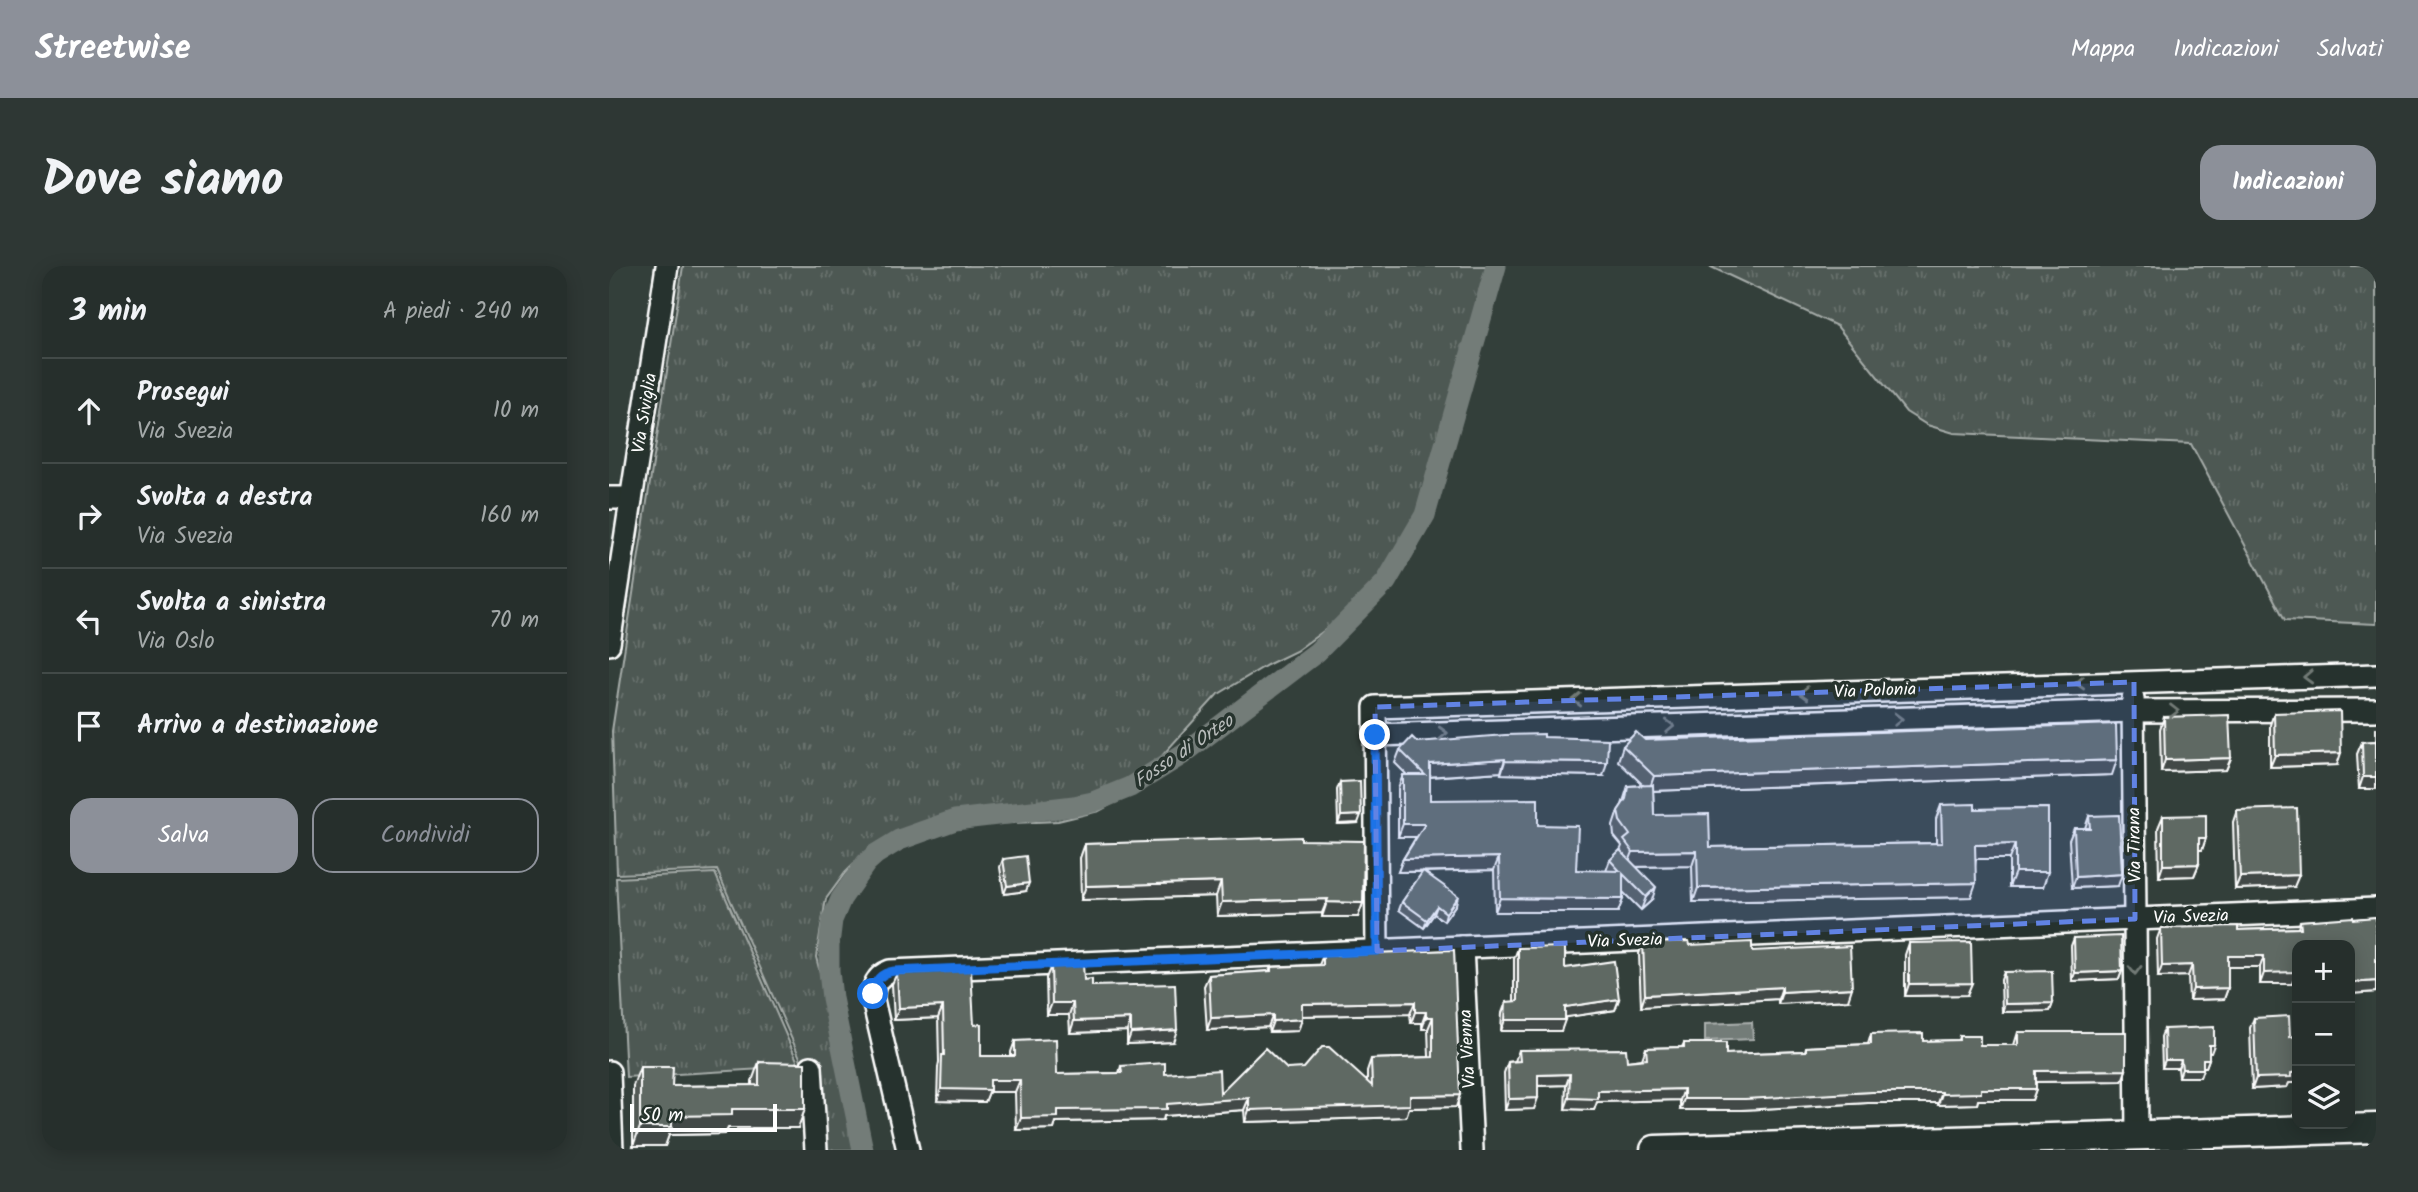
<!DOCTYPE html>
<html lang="it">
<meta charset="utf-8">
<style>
body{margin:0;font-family:Kalam,sans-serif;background:#2e3734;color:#f1f3f6}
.controls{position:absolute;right:21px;bottom:21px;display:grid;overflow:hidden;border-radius:14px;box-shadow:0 4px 18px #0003}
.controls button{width:63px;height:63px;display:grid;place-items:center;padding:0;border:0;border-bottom:2px solid #424a48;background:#262f2c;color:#f1f3f6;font:35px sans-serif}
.scale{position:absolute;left:21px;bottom:18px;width:147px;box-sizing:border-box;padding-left:7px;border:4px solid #fff;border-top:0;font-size:19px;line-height:24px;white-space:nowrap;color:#fff;-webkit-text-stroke:5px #26332d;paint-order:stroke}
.stop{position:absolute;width:21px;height:21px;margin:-16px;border:5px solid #1a73e8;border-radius:50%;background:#fff}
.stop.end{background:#1a73e8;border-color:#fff;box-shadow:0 2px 7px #0008}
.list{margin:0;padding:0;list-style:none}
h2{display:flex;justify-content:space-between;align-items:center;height:91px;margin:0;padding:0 28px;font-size:30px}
h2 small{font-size:23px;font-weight:400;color:#a4a9a9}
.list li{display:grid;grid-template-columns:46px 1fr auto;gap:21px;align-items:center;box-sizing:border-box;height:105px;padding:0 28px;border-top:2px solid #424a48}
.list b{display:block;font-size:26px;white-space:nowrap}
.list p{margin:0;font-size:23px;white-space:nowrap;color:#a4a9a9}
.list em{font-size:23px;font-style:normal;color:#a4a9a9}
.actions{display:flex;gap:14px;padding:21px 28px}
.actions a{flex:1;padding:16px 0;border:2px solid #8c9099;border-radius:21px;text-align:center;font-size:24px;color:#8c9099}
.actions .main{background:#8c9099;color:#fff}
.icon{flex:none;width:38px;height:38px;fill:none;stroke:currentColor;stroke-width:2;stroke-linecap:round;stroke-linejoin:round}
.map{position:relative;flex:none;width:1767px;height:884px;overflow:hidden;border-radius:21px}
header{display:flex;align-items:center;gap:42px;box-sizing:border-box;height:98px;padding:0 35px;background:#8c9099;color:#fff}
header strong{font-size:33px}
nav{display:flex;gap:38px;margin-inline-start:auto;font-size:24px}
.intro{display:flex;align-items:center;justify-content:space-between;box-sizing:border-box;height:168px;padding:0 42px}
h1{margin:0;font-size:49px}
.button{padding:18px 32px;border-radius:21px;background:#8c9099;color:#fff;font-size:24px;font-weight:700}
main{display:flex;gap:42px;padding:0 42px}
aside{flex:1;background:#262f2c;border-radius:21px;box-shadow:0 4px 18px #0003}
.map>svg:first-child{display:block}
.grass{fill:url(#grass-tufts);stroke:#a6aca9;stroke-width:2}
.water{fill:#737b78;stroke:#abb0ae;stroke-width:2}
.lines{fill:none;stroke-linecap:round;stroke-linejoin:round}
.canal{stroke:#737b78;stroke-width:21}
.minor-casing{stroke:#fff;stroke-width:26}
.secondary-casing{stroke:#fff;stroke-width:33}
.minor{stroke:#26332d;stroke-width:21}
.secondary{stroke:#26332d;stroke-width:28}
.wall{fill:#525a56;stroke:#fff;stroke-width:2}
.shaded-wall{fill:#424a46;stroke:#fff;stroke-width:2}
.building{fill:#5f6964;stroke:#fff;stroke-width:2}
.oneway{stroke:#727a76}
.route{stroke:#1a73e8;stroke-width:9}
.marked{fill:#6183e4;fill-opacity:0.2;stroke:#6183e4;stroke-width:5;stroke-dasharray:14 9;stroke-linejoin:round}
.labels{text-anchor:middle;stroke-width:7;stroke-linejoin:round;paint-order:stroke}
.street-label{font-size:18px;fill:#fff;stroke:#26332d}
.water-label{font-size:19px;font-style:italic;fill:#b9bdbc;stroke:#26332d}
</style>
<header>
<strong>Streetwise</strong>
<nav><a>Mappa</a><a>Indicazioni</a><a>Salvati</a></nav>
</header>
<div class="intro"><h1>Dove siamo</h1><a class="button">Indicazioni</a></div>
<main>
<aside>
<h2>3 min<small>A piedi · 240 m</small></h2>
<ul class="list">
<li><svg class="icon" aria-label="ahead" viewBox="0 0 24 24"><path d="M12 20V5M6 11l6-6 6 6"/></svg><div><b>Prosegui</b><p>Via Svezia</p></div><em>10 m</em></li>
<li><svg class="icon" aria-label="right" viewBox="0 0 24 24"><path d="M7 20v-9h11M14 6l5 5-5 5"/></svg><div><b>Svolta a destra</b><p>Via Svezia</p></div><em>160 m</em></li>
<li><svg class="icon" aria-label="left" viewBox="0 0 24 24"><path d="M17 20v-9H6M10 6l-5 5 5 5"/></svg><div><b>Svolta a sinistra</b><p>Via Oslo</p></div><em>70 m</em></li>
<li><svg class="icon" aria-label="arrive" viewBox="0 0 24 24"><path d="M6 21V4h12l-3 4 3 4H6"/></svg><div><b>Arrivo a destinazione</b></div></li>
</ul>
<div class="actions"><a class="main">Salva</a><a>Condividi</a></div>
</aside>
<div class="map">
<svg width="1767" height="884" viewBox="0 0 1767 884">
<defs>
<pattern id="grass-tufts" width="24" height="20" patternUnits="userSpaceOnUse" patternTransform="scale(1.75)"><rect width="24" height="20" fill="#4d5853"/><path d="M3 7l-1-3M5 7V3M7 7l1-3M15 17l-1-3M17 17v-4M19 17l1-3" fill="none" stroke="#68716d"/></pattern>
</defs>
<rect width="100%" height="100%" fill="#333f3a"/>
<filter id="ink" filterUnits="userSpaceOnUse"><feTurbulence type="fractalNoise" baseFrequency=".0143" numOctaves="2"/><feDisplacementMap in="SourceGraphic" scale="14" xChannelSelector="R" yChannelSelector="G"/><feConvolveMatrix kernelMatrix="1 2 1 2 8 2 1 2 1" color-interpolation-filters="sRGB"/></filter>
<g filter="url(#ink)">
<g class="grass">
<polygon points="74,0 890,0 889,18 860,128 827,194 809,251 781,299 747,340 716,364 687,385 658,399 608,429 522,524 507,536 490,545 449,555 335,560 299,569 256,587 236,607 217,633 207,691 227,769 249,884 211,884 196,803 108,604 8,608 3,465"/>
<polygon points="1100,0 1767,0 1767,358 1676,354 1582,178 1345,167 1318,159 1297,146 1228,60"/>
<polygon points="106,607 191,801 17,811 7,612"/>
</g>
<polygon class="water" points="1143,756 1144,773 1096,775 1096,758"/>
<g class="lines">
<polyline class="canal" points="254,884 223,732 220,705 220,679 223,654 232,633 257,597 267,588 290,574 346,554 465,540 484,536 521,521 574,488 708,386 777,316 816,249 887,0"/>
<defs>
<g id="minor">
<polyline points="0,232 21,232"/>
<polyline points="0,378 58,0"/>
<polyline points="1524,432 1528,869"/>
<polyline points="766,469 1524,445 1767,444"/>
<polyline points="853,681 863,884"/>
<polyline points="768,685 766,441 1767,409"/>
<polyline points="202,801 207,884"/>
<polyline points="0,806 3,884"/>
<path d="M 299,884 L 264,734 C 263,720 268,710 281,705 L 1767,643"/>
</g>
<polyline id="secondary" points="1046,884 1767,862"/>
</defs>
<use href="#minor" class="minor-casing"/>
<use href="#secondary" class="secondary-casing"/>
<use href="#minor" class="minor"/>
<use href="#secondary" class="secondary"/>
</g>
<g class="wall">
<polygon points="1665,447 1728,499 1661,501 1661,459"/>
<polygon points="1555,451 1622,492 1617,504 1552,506 1551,463"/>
<polygon points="1767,461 1767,523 1750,523 1748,488 1753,476 1767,475"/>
<polygon points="935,471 994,510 892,508 892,506 821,511 821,534 929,559 967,604 997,605 1001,594 1011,585 1013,580 1005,570 1004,560 1009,545 1013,539 1019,520 1034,519 1009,495 1014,480 1036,474 1503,509 1044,525 1045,549 1101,581 1327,577 1327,553 1332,539 1366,543 1439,542 1434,621 1400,621 1400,593 1367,593 1362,631 1084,636 1083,600 1027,601 1043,634 1032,644 1014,626 1014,633 1009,646 886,646 885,604 815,606 847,638 835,655 825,648 815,662 790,644 793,636 814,606 789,606 794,593 807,571 789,571 789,522 794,509 798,509 786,497 791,484 808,476"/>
<polygon points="731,516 749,557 729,558 728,524"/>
<polygon points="1628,544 1685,621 1626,623 1624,556"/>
<polygon points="1480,550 1509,620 1463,622 1460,574 1465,562 1476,562"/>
<polygon points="1554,550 1597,572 1593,584 1590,584 1590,598 1585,610 1550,611 1549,562"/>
<polygon points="692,574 754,637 749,651 713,651 713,647 608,650 607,630 472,634 471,592 476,578"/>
<polygon points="394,593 417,625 395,628 391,601"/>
<polygon points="1767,651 1767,726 1741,728 1741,679 1688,679 1688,715 1684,715 1683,718 1651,718 1651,701 1619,701 1619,722 1615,733 1580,734 1579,710 1549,711 1548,673 1552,662 1629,664 1689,662 1691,655 1744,653"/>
<polygon points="1465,672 1513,705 1510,713 1463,715 1462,680"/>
<polygon points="1034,676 1143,685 1239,734 1169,738 1169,733 1032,741 1030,688"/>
<polygon points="1300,677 1358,729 1296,730 1296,689"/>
<polygon points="909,682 956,702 1010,733 1006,744 956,751 952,765 892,765 893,747 897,736 905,736 905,693"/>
<polygon points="845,684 847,841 800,842 797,851 636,856 635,844 555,850 554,854 447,856 445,863 407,864 406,826 380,826 376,836 328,835 329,801 330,796 329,752 285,754 283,718 288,707 365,759 372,790 402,790 402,786 406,775 448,808 510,807 512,800 556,808 611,827 678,803 758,816 758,805 762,793 820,791 819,763 813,763 813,757 802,757 801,748 693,750 689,765 660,766 659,761 598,764 595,720 600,709 660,705 662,701 710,699 714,689"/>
<polygon points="442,700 475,714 564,776 518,778 518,765 461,767 460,749 438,749 437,712"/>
<polygon points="1395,706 1444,737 1441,745 1393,746 1392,714"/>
<polygon points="1645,752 1681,771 1688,770 1688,817 1680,817 1678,821 1643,823 1641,762"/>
<polygon points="1555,763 1602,787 1600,787 1600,793 1597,801 1594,801 1591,811 1570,811 1569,802 1553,802 1552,771"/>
<polygon points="1409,766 1517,804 1513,815 1427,816 1427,823 1423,834 1369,834 1368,838 1329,839 1329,837 1259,837 1132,844 1071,844 1071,834 988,836 985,844 956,843 957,819 929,820 925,843 896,844 895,807 899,796 906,795 910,784 1018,795 1033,793 1037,782 1073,781 1075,777 1117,788 1196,785 1197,781 1259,778 1262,768 1314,775 1349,774 1350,770 1371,779 1405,779"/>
<polygon points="150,796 196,843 189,862 119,862 116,868 60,869 56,880 24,880 24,820 31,801 63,820 143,819 143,815"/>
</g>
<g class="shaded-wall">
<polygon points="1732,487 1728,499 1661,501 1666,489"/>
<polygon points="1622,492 1617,504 1552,506 1556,494"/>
<polygon points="896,493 892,506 816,511 821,498"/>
<polygon points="1508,494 1503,509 1040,525 1045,510"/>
<polygon points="896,495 998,496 994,510 892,508"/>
<polygon points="1754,511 1767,511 1767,523 1750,523"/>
<polygon points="752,549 749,557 729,558 732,550"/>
<polygon points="794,558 816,558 811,571 789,571"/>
<polygon points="1590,572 1597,572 1593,584 1585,584"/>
<polygon points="1406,578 1400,593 1361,593 1366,579"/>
<polygon points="1088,585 1083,600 1018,601 1024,586"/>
<polygon points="890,591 885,604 789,606 794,593"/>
<polygon points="1590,598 1585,610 1550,611 1554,599"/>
<polygon points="1406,606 1439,606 1434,621 1400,621"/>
<polygon points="1513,608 1509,620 1463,622 1467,611"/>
<polygon points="1690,609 1685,621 1626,623 1631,611"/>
<polygon points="612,616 607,630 472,634 477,620"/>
<polygon points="420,617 417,625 395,628 398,620"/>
<polygon points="1367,617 1362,631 1084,636 1089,622"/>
<polygon points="1047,621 1043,634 1032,644 1037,631"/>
<polygon points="849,630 847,638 835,655 837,647"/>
<polygon points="891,632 1014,633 1009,646 886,646"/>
<polygon points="719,633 713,647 608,650 613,636"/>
<polygon points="718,636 754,637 749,651 713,651"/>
<polygon points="828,640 825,648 815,662 818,654"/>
<polygon points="1619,690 1655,690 1651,701 1614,701"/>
<polygon points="1583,699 1579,710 1549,711 1553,700"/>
<polygon points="1687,703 1688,703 1688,715 1684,715 1683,718 1651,718 1655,707"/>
<polygon points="1513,705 1510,713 1463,715 1466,707"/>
<polygon points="1767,715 1767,726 1741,728 1741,717"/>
<polygon points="1363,717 1358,729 1296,730 1300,718"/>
<polygon points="1173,721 1169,733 1032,741 1036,729"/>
<polygon points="1243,722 1239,734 1169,738 1173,726"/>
<polygon points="1619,722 1615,733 1580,734 1584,723"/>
<polygon points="1010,733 1006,744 952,752 956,741"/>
<polygon points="806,736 801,748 688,750 693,738"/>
<polygon points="443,737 464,737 460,749 438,749"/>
<polygon points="1444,737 1441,745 1393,746 1396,738"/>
<polygon points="334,740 329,752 285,754 290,742"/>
<polygon points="806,746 817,746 813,757 802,757"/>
<polygon points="664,749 659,761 598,764 602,752"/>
<polygon points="817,751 824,751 819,763 813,763"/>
<polygon points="522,753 518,765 461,767 465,755"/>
<polygon points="693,753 689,765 660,766 664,755"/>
<polygon points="896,754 956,754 952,765 892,765"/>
<polygon points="568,764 564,776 518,778 522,767"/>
<polygon points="1600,779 1605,779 1602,787 1597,787"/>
<polygon points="1594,793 1600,793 1597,801 1591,801"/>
<polygon points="1556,794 1572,794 1569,802 1553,802"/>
<polygon points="1573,803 1594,803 1591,811 1570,811"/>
<polygon points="1517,804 1513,815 1423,816 1427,805"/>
<polygon points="1688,806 1688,817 1680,817 1678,821 1643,823 1647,812"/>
<polygon points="961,808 957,819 925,820 929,809"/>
<polygon points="381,814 411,814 406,826 380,826 376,836 328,835 332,823"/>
<polygon points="1075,823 1071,834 988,836 985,844 956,843 960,832 989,825"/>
<polygon points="1372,823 1427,823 1423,834 1369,834 1368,838 1329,839 1333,828"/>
<polygon points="1263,826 1333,826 1329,837 1259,837 1132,844 1071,844 1075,833"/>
<polygon points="851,829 847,841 800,842 797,851 636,856 640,844 801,830"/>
<polygon points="640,832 635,844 555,850 554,854 447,856 445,863 407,864 412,852 449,844"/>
<polygon points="929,832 925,843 896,844 900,833"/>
<polygon points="123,843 196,843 189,862 119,862 116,868 60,869 56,880 24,880 31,861 63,850"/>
</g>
<g class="building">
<polygon points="1731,445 1732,487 1666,489 1665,447"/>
<polygon points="1620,449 1622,492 1556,494 1555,451"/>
<polygon points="1507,458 1508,494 1045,510 1014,480 1027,466 1036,474"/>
<polygon points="935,468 935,471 999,473 998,496 896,495 896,493 821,498 821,534 929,533 929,559 969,560 967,604 1011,605 1001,594 1011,584 1047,621 1037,631 1014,608 1014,633 891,632 890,591 794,593 816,558 794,558 794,509 816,509 791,484 803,471 808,476 896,469"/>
<polygon points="1767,475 1767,511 1754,511 1753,476"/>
<polygon points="751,515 752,549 732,550 731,516"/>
<polygon points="1044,519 1045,549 1100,548 1101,581 1333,577 1332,539 1366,538 1366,543 1439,542 1439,606 1406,606 1406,578 1366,579 1367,617 1089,622 1088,585 1024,586 1015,574 1021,569 1011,555 1009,545 1017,533 1019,520"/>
<polygon points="1688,542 1690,609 1631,611 1628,544"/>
<polygon points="1510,549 1513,608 1467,611 1465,562 1481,562 1480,550"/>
<polygon points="1597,549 1597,572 1590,572 1590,598 1554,599 1554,550"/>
<polygon points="692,571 692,574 755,575 754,637 718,636 719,633 613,636 612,616 477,620 476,578"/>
<polygon points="417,590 420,617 398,620 394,593"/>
<polygon points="814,605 849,630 837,647 828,640 818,654 793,636"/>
<polygon points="1744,651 1744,653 1767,651 1767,715 1741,717 1741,679 1688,679 1688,703 1687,703 1687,706 1655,707 1655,690 1619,690 1619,722 1584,723 1583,699 1553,700 1552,662 1629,660 1629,664 1692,662 1691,655"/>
<polygon points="1512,670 1513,705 1466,707 1465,672"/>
<polygon points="1080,675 1081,679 1143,676 1143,685 1241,680 1243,722 1173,726 1173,721 1036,729 1034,676"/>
<polygon points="1362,676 1363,717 1300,718 1300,677"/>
<polygon points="956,681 956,702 1005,695 1010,733 956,741 956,754 896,754 897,736 909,735 909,682"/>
<polygon points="845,684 851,829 801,830 801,839 640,844 640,832 558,838 558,843 449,844 449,851 412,852 411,814 381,814 381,824 332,823 333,789 335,789 334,740 290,742 288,707 362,703 365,759 372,758 372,790 406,790 406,775 447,773 448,808 513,807 512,800 556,797 556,808 610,804 611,827 656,782 678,803 695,802 713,781 720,781 763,820 762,793 824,791 824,751 817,751 817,746 806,746 806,736 693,738 693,753 664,755 664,749 602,752 600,709 662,705 662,701 714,699 714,689"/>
<polygon points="474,698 475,714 483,713 483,720 566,718 568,764 522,767 522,753 465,755 464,737 443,737 442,700"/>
<polygon points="1443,705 1444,737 1396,738 1395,706"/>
<polygon points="1680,750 1681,771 1688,770 1688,806 1682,807 1682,811 1647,812 1645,752"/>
<polygon points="1605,761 1605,779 1600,779 1600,793 1594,793 1594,803 1573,803 1572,794 1556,794 1555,763"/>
<polygon points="1409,766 1517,766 1517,804 1427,805 1427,823 1372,823 1372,827 1333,828 1333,826 1263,826 1136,833 1075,833 1075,823 989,825 989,833 960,832 961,808 929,809 929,832 900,833 899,796 911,795 910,784 1017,783 1018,795 1038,793 1037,782 1075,781 1075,777 1117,777 1117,788 1197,785 1197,781 1262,778 1262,768 1314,767 1314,775 1350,774 1350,770 1371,770 1371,779 1409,779"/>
<polygon points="150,796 196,797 196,843 123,843 123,849 63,850 63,861 31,861 31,801 64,801 63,820 150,819"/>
</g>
<defs><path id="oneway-chevron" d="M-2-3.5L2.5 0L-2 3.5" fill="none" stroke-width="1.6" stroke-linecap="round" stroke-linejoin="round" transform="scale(1.75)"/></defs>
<g class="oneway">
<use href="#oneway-chevron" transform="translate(1699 411) rotate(178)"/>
<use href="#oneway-chevron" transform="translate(1471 417) rotate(178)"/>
<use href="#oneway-chevron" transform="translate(1195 427) rotate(178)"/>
<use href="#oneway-chevron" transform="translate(968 434) rotate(178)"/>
<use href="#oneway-chevron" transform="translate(1565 445)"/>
<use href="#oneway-chevron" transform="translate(1289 453) rotate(-2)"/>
<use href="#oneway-chevron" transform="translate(1061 460) rotate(-2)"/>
<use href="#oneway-chevron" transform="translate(834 467) rotate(-2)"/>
<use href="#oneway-chevron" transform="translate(1526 704) rotate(89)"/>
</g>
</g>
<g class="lines" filter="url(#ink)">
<path class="route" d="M 264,728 C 265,715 272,707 285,705 L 768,685 L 766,469"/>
</g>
<path class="marked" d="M 1525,416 L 1526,653 L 768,685 L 766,441 Z"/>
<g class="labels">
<g class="street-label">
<text transform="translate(35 147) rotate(-81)" y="6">Via Siviglia</text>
<text transform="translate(1266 424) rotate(-2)" y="6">Via Polonia</text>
<text transform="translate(1525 579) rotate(-91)" y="6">Via Tirana</text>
<text transform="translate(1582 650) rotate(-2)" y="6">Via Svezia</text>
<text transform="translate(1016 674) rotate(-2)" y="6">Via Svezia</text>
<text transform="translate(858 783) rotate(-93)" y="6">Via Vienna</text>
</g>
<g class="water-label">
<text transform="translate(574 484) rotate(-34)" y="7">Fosso di Orteo</text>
</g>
</g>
</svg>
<div class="controls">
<button>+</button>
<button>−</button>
<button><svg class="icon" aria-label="layers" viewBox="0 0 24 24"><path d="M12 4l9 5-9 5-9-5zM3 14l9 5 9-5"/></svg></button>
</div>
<div class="scale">50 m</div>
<div class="stop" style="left:264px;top:728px"></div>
<div class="stop end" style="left:766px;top:469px"></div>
</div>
</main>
